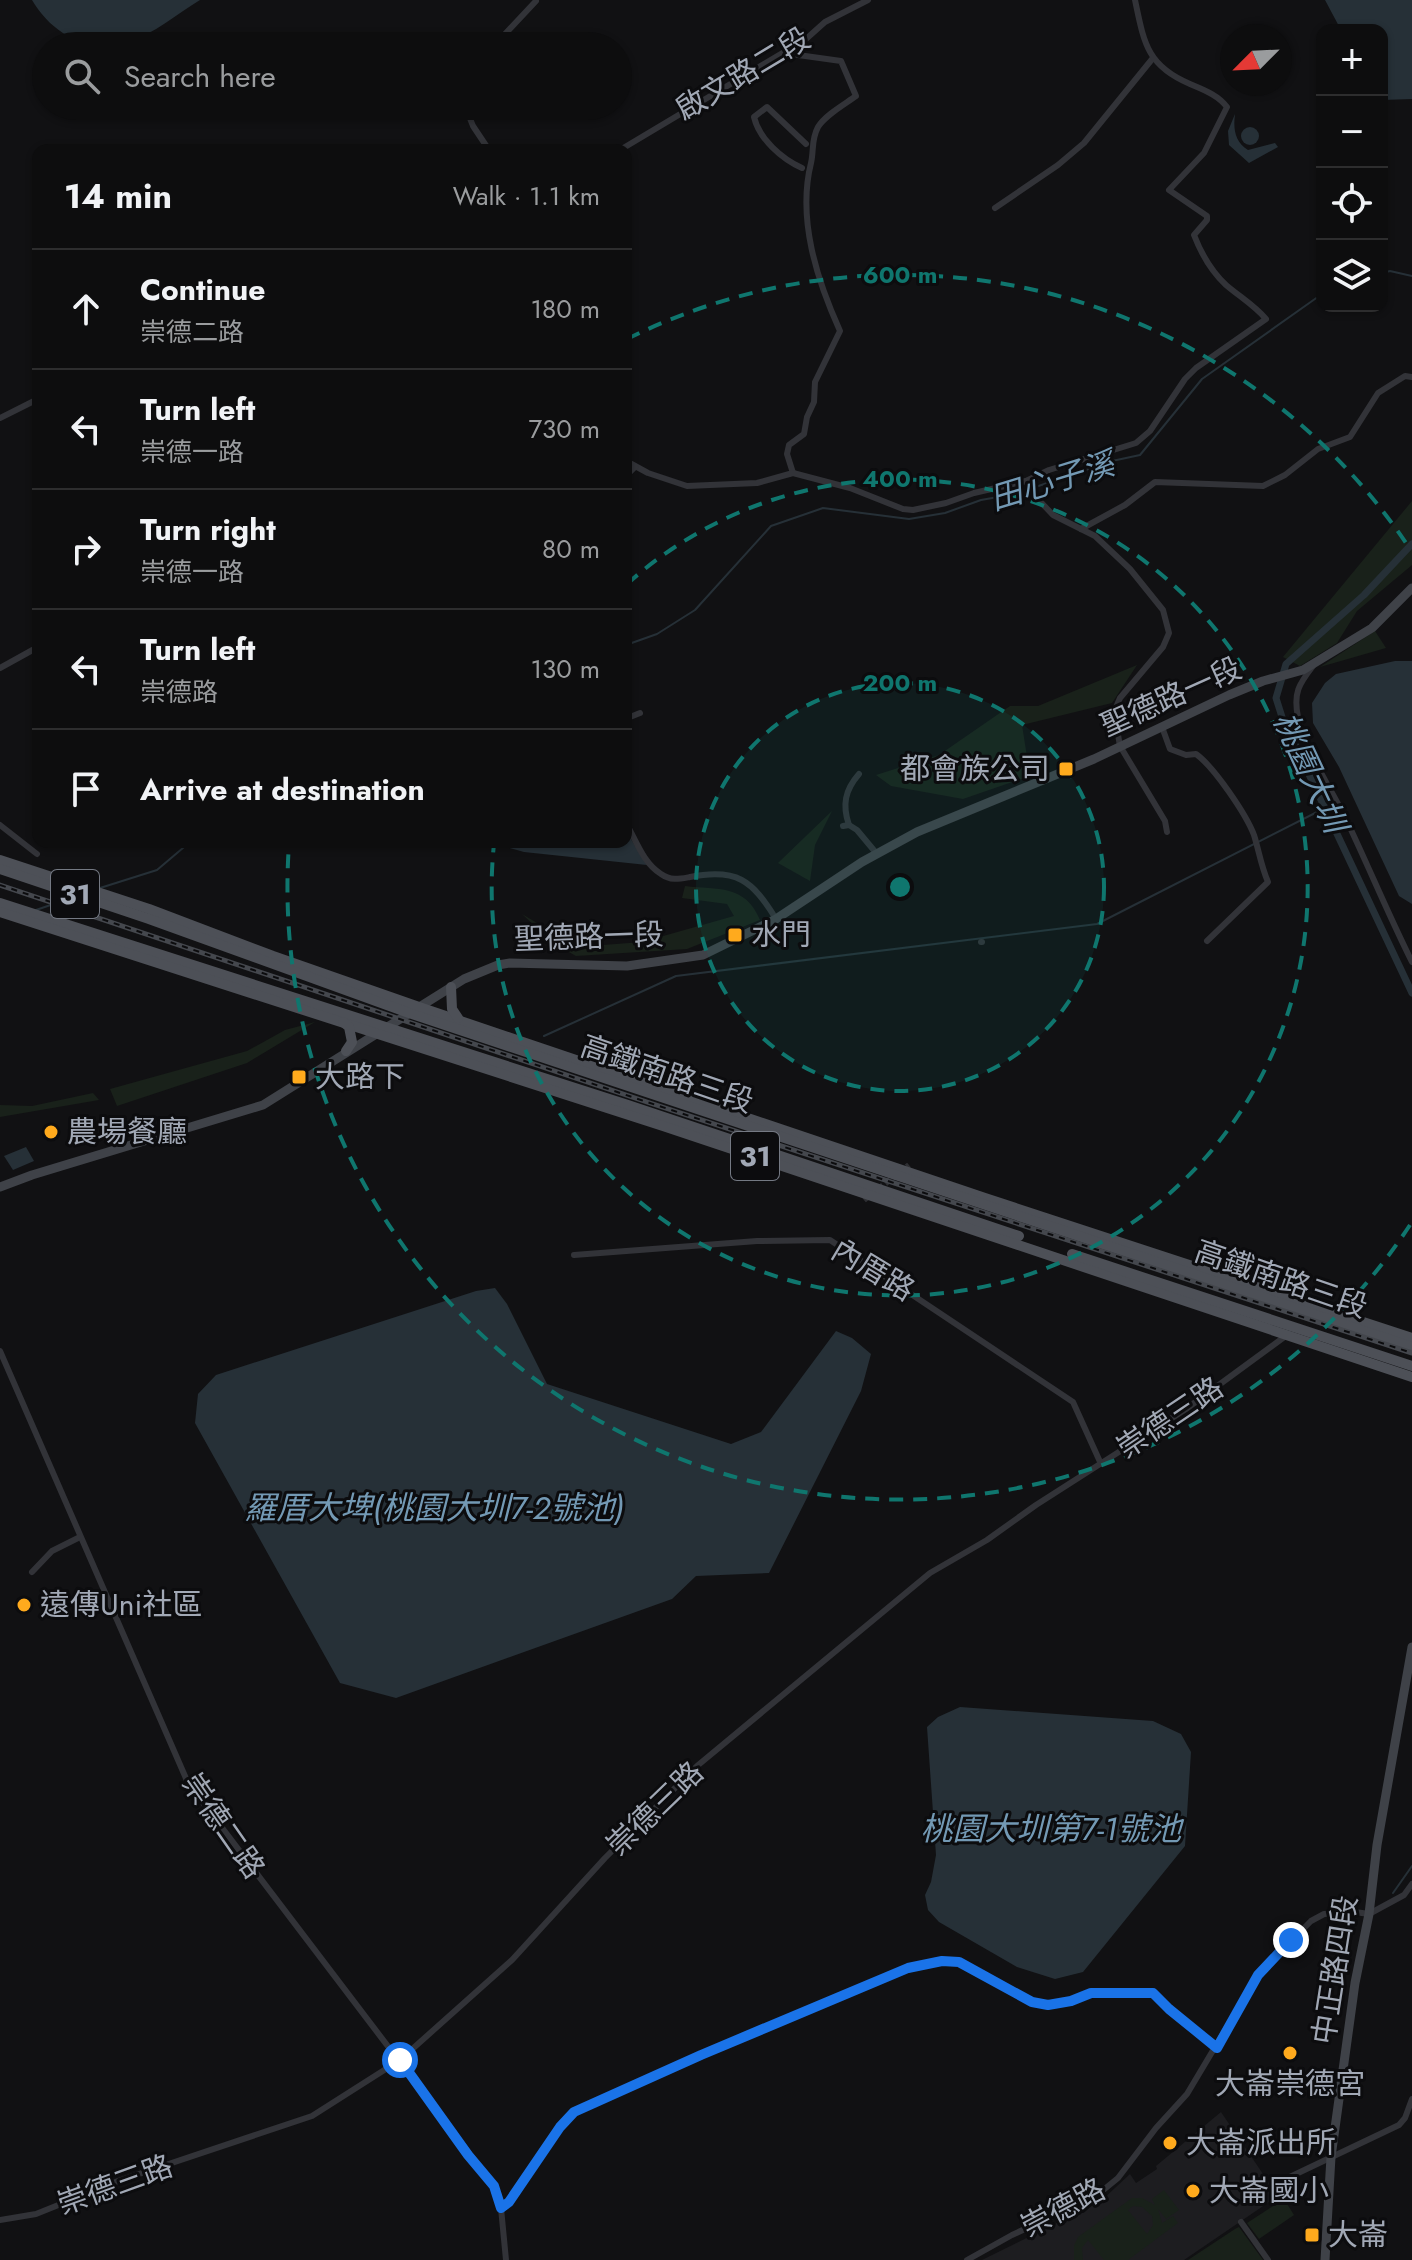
<!DOCTYPE html>
<meta charset="utf-8">
<style>
body{margin:0;font-family:Jost,"Noto Sans TC",sans-serif;background:#1b1b1c;color:#f1f3f6}
.controls{position:absolute;right:24px;top:24px;display:grid;overflow:hidden;border-radius:16px;box-shadow:0 2px 6px #0004}
.controls button{width:72px;height:72px;display:grid;place-items:center;padding:0;border:0;border-bottom:2px solid #2d2d2e;background:#0d0d0e;color:#f1f3f6;font:40px sans-serif}
.compass{position:absolute;left:1220px;top:24px;width:72px;height:72px;border-radius:50%;background:#0d0d0e;box-shadow:0 2px 6px #0004;rotate:246deg}
.stop{position:absolute;width:24px;height:24px;margin:-18px;border:6px solid #1a73e8;border-radius:50%;background:#fff}
.stop.end{background:#1a73e8;border-color:#fff;box-shadow:0 2px 8px #0008}
.list{margin:0;padding:0;list-style:none}
h2{display:flex;justify-content:space-between;align-items:center;height:104px;margin:0;padding:0 32px;font-size:34px}
h2 small{font-size:26px;font-weight:400;color:#9a9c9e}
.list li{display:grid;grid-template-columns:52px 1fr auto;gap:24px;align-items:center;box-sizing:border-box;height:120px;padding:0 32px;border-top:2px solid #2d2d2e}
.list b{display:block;font-size:30px;white-space:nowrap}
.list p{margin:0;font-size:26px;white-space:nowrap;color:#9a9c9e}
.list em{font-size:26px;font-style:normal;color:#9a9c9e}
.icon{flex:none;width:44px;height:44px;fill:none;stroke:currentColor;stroke-width:2;stroke-linecap:round;stroke-linejoin:round}
.map{position:relative;flex:none;width:1412px;height:2260px;overflow:hidden}
.search{position:absolute;background:#0d0d0e;box-shadow:0 2px 6px #0004;left:32px;top:32px;width:600px;height:88px;display:flex;align-items:center;gap:20px;box-sizing:border-box;padding:0 28px;border-radius:44px;color:#9a9c9e;font-size:30px}
.panel{position:absolute;background:#0d0d0e;box-shadow:0 2px 6px #0004;left:32px;top:144px;width:600px;height:704px;border-radius:16px}
.map>svg:first-child{display:block}
.built{fill:#1d1d20}
.green{fill:#19211a;fill-rule:evenodd}
.water{fill:#263037}
.lines{fill:none;stroke-linecap:round;stroke-linejoin:round}
.stream{stroke:#263037;stroke-width:2}
.canal{stroke:#263037;stroke-width:7}
.street-tunnel{stroke:#2e2f33;stroke-width:6;stroke-dasharray:6 3;stroke-linecap:butt}
.street{stroke:#323338;stroke-width:6}
.secondary{stroke:#3f4248;stroke-width:9}
.primary{stroke:#4d5057;stroke-width:10}
.rail-casing{stroke:#44474d;stroke-width:5}
.rail{stroke:#0c0c0e;stroke-width:2;stroke-dasharray:6;stroke-linecap:butt}
.route{stroke:#1a73e8;stroke-width:10}
.ring{fill:none;stroke:#0f766e;stroke-width:4;stroke-dasharray:14 10}
.poi-dot{fill:#ffaa1d;stroke:#0c0c0e;stroke-width:3}
.labels{text-anchor:middle;stroke-width:6;stroke-linejoin:round;paint-order:stroke}
.shield{fill:#0c0c0e;stroke:#747983;stroke-width:2}
.shield-label{font-size:28px;font-weight:bold;fill:#a1a8b5}
.street-label{font-size:30px;fill:#a1a8b5;stroke:#0c0c0e}
.poi-label{font-size:30px;fill:#a1a8b5;stroke:#0c0c0e;text-anchor:start}
.water-label{font-size:32px;font-style:italic;fill:#7399b4;stroke:#0c0c0e}
.centre{fill:#0f766e;stroke:#0c0c0e;stroke-width:4}
.ring-label{font-size:24px;text-anchor:middle;font-weight:bold;fill:#0f766e;stroke:#0c0c0e;stroke-width:6;stroke-linejoin:round;paint-order:stroke}
</style>
<div class="map">
<svg width="1412" height="2260" viewBox="0 0 1412 2260">
<rect width="100%" height="100%" fill="#111113"/>
<polygon class="built" points="1221,2112 1278,2196 1184,2260 982,2260 1101,2201 1130,2174 1136,2183 1157,2169 1156,2166"/>
<g class="green">
<polygon points="1412,501 1412,565 1357,611 1337,643 1300,666 1283,657"/>
<polygon points="1375,631 1386,648 1320,667"/>
<polygon points="1137,665 1112,703 1022,725 1030,776 963,799 891,786 876,775 939,755 1010,706 1038,706"/>
<polygon points="832,811 815,845 810,881 778,863"/>
<path d="M 685,886 C 718,890 745,884 760,920 L 687,949 L 576,956 L 553,943 L 522,914 L 577,947 L 642,942 L 734,916 L 727,904 L 682,898 Z"/>
<polygon points="315,1022 247,1063 117,1106 110,1089 247,1051 285,1030"/>
<polygon points="93,1093 99,1100 0,1117 0,1105 32,1106"/>
<path d="M 1164,2190 L 1179,2210 L 1166,2219 L 1158,2209 L 1162,2223 L 1173,2216 L 1178,2223 L 1128,2260 L 1104,2260 L 1088,2240 L 1082,2248 L 1083,2260 L 1074,2260 L 1074,2246 L 1078,2237 L 1132,2198 L 1142,2198 L 1155,2205 L 1152,2199 ZM 1133,2206 L 1142,2207 L 1152,2216 L 1153,2225 L 1147,2234 L 1128,2210 Z"/>
<polygon points="1284,2199 1294,2215 1259,2239 1247,2223"/>
<polygon points="1239,2227 1263,2260 1188,2260 1235,2229"/>
</g>
<g class="water">
<path d="M 32,0 L 200,0 C 177,14 154,34 128,42 C 88,54 52,34 32,0 Z"/>
<polygon points="1325,0 1412,0 1412,99 1382,100 1382,30 1341,30"/>
<path d="M 1235,114 C 1233,129 1235,142 1248,150 L 1275,143 L 1278,147 L 1249,163 L 1229,145 L 1228,131 Z"/>
<circle cx="1250" cy="136" r="9"/>
<polygon points="1395,661 1412,661 1412,904 1399,896 1339,767 1313,723 1312,703 1325,683 1336,674"/>
<polygon points="626,831 647,865 524,852 488,842 626,842"/>
<polygon points="26,1147 34,1161 13,1170 4,1156"/>
<polygon points="495,1288 507,1304 547,1384 731,1444 761,1432 836,1331 852,1338 871,1354 861,1391 769,1573 696,1576 672,1599 396,1698 340,1683 195,1423 198,1394 216,1375 476,1291"/>
<polygon points="960,1707 1153,1721 1181,1734 1191,1752 1185,1846 1083,1972 1055,1979 1017,1967 939,1922 928,1910 925,1895 931,1882 936,1855 927,1727 938,1717"/>
</g>
<g class="lines">
<g class="stream">
<polyline points="1382,273 1390,271 1412,276"/>
<polyline points="626,645 657,634 695,610 771,526 823,508 909,519 945,513 981,500 1015,494 1112,461 1140,455 1202,379 1322,294"/>
<polyline points="100,888 157,870 190,842"/>
<polyline points="36,910 71,898"/>
<polyline points="544,1036 676,976 1097,924 1325,808"/>
<polyline points="1393,1893 1412,1866"/>
</g>
<polyline class="canal" points="1412,544 1364,595 1286,664 1276,698 1282,717 1412,993"/>
<polyline class="street-tunnel" points="864,1200 909,1165"/>
<g class="street">
<polyline points="499,46 505,34 536,1"/>
<path d="M 788,50 L 791,54 L 841,61 L 856,96 C 845,104 825,115 818,127 C 811,140 814,150 811,163 C 797,219 817,280 840,331 L 815,382 L 814,402 L 807,417 L 804,434 L 789,445 L 787,454 L 793,473"/>
<polyline points="465,106 473,126 489,150"/>
<polyline points="620,150 806,39 825,22 868,0"/>
<path d="M 802,168 C 782,159 759,139 754,117 L 767,107 L 806,144"/>
<polyline points="995,208 1058,165 1084,143 1153,58"/>
<polyline points="0,418 38,399"/>
<path d="M 626,461 L 648,473 L 687,486 L 757,483 L 793,473 L 850,488 L 903,509 L 913,510 L 946,503 L 974,493 L 1026,481 L 1049,470 L 1136,443 L 1150,431 L 1185,379 L 1196,368 L 1266,319 C 1254,305 1240,297 1226,285 C 1212,272 1201,253 1194,235 L 1207,220 L 1207,216 L 1169,190 L 1204,153 L 1227,107 C 1218,95 1204,90 1190,84 C 1147,66 1144,43 1135,0"/>
<polyline points="626,476 635,467"/>
<polyline points="1026,481 1036,497 1053,515 1095,536 1130,569 1163,610 1169,633 1163,647 1120,698 1114,712 1120,746 1165,821 1167,832"/>
<polyline points="1081,529 1125,505 1155,482 1263,486 1285,475 1318,449 1350,437 1378,393 1405,376 1412,377"/>
<path d="M 1313,666 C 1299,684 1293,693 1298,717 C 1303,746 1331,789 1345,817 C 1368,865 1388,914 1412,962"/>
<polyline points="0,668 38,647"/>
<polyline points="626,725 630,717 640,713"/>
<path d="M 1162,727 L 1170,749 L 1186,755 L 1196,754 C 1214,767 1246,814 1254,835 C 1259,851 1261,866 1268,882 L 1207,941"/>
<path d="M 626,823 C 636,840 643,863 661,874 C 671,881 679,879 690,877 C 737,868 752,880 776,919"/>
<polyline points="0,825 37,854"/>
<path d="M 849,825 C 842,805 845,790 859,774"/>
<polyline points="843,826 849,825 857,830 877,854"/>
<polyline points="981,942 982,942"/>
<polyline points="574,1255 757,1241 830,1240 1073,1402 1101,1464"/>
<polyline points="0,1351 188,1783 494,2186 501,2208 506,2260"/>
<polyline points="32,1572 52,1551 80,1537"/>
<polyline points="1275,2184 1399,2125 1405,2118 1412,2099"/>
<polyline points="501,2208 509,2202 560,2127 574,2112 701,2055 908,1968 942,1961 959,1962 1032,2002 1048,2005 1071,2001 1091,1993 1153,1993 1169,2009 1217,2048"/>
<polyline points="0,2220 36,2214 118,2181 312,2116 400,2060 512,1960 605,1858 697,1766 930,1573 987,1540 1036,1505 1186,1409 1287,1335"/>
<polyline points="1241,2222 1268,2260"/>
<polyline points="967,2260 1012,2235 1096,2196 1118,2178 1156,2128 1187,2094 1258,1975 1311,1921 1324,1914 1355,1912 1369,1914 1404,1895 1412,1884"/>
</g>
<g class="secondary">
<polyline points="0,1187 32,1175 263,1105 464,979 498,965 510,963 627,966 703,955 776,919 862,862 917,832 1094,759 1229,695 1263,681 1303,670 1372,628 1412,588"/>
<polyline points="1325,2260 1331,2157 1355,1983 1369,1914 1377,1845 1412,1647"/>
</g>
<g class="primary">
<polyline points="0,860 149,909 273,956 419,1007 985,1198 1412,1338"/>
<polyline points="0,869 149,919 409,1013 1412,1347"/>
<polyline points="0,903 628,1105 1019,1236"/>
<polyline points="0,912 663,1126 1412,1377"/>
<polyline points="451,987 452,1009 458,1018"/>
<polyline points="343,1022 349,1027 352,1042 346,1051"/>
<polyline points="1072,1254 1412,1366"/>
</g>
<defs>
<polyline id="rail" points="0,885 647,1102 1412,1353"/>
</defs>
<use href="#rail" class="rail-casing"/>
<use href="#rail" class="rail"/>
</g>
<g class="lines">
<polyline class="route" points="400,2060 468,2155 494,2186 501,2208 509,2202 560,2127 574,2112 701,2055 908,1968 942,1961 959,1962 1032,2002 1048,2005 1071,2001 1091,1993 1153,1993 1169,2009 1217,2048 1258,1975 1291,1940"/>
</g>
<circle cx="900" cy="887" r="204" fill="#0f766e" fill-opacity=".12"/>
<g class="ring">
<circle cx="900" cy="887" r="204"/>
<path d="M627 584A408 408 0 1 1 494 844"/>
<path d="M1410 1225A612 612 0 0 1 289 844M627 339A612 612 0 0 1 1410 549"/>
</g>
<g class="poi-dot">
<rect x="1058" y="761" width="16" height="16" rx="4"/>
<rect x="727" y="927" width="16" height="16" rx="4"/>
<rect x="291" y="1069" width="16" height="16" rx="4"/>
<circle cx="51" cy="1132" r="8"/>
<circle cx="24" cy="1605" r="8"/>
<circle cx="1290" cy="2053" r="8"/>
<circle cx="1170" cy="2143" r="8"/>
<circle cx="1193" cy="2191" r="8"/>
<rect x="1304" y="2227" width="16" height="16" rx="4"/>
</g>
<g class="labels">
<g class="shield">
<rect x="51" y="870" width="48" height="48" rx="6"/>
<rect x="731" y="1132" width="48" height="48" rx="6"/>
</g>
<g class="shield-label">
<text x="75" y="904">31</text>
<text x="755" y="1166">31</text>
</g>
<g class="street-label">
<text transform="translate(743 74) rotate(-31)" y="10">啟文路二段</text>
<text transform="translate(1171 697) rotate(-24)" y="10">聖德路一段</text>
<text transform="translate(589 937) rotate(-2)" y="10">聖德路一段</text>
<text transform="translate(667 1074) rotate(19)" y="10">高鐵南路三段</text>
<text transform="translate(873 1270) rotate(31)" y="10">內厝路</text>
<text transform="translate(1281 1279) rotate(19)" y="10">高鐵南路三段</text>
<text transform="translate(1170 1418) rotate(-34)" y="10">崇德三路</text>
<text transform="translate(655 1809) rotate(-44)" y="10">崇德三路</text>
<text transform="translate(223 1826) rotate(55)" y="10">崇德二路</text>
<text transform="translate(1335 1970) rotate(-81)" y="10">中正路四段</text>
<text transform="translate(115 2185) rotate(-20)" y="10">崇德三路</text>
<text transform="translate(1063 2208) rotate(-28)" y="10">崇德路</text>
</g>
<g class="poi-label">
<text x="1050" y="779" text-anchor="end">都會族公司</text>
<text x="751" y="945">水門</text>
<text x="315" y="1087">大路下</text>
<text x="67" y="1142">農場餐廳</text>
<text x="40" y="1615">遠傳Uni社區</text>
<text x="1290" y="2094" text-anchor="middle">大崙崇德宮</text>
<text x="1186" y="2153">大崙派出所</text>
<text x="1209" y="2201">大崙國小</text>
<text x="1328" y="2245">大崙</text>
</g>
<g class="water-label">
<text transform="translate(1052 481) rotate(-17)" y="11">田心子溪</text>
<text transform="translate(1310 772) rotate(65)" y="11">桃園大圳</text>
<text x="434" y="1519">羅厝大埤(桃園大圳7-2號池)</text>
<text x="1051" y="1840">桃園大圳第7-1號池</text>
</g>
</g>
<circle cx="900" cy="887" r="12" class="centre"/>
<g class="ring-label">
<text x="900" y="283">600 m</text>
<text x="900" y="487">400 m</text>
<text x="900" y="691">200 m</text>
</g>
</svg>
<div class="controls">
<button>+</button>
<button>−</button>
<button><svg class="icon" aria-label="locate" viewBox="0 0 24 24"><circle cx="12" cy="12" r="6"/><path d="M12 2v4M12 18v4M2 12h4M18 12h4"/></svg></button>
<button><svg class="icon" aria-label="layers" viewBox="0 0 24 24"><path d="M12 4l9 5-9 5-9-5zM3 14l9 5 9-5"/></svg></button>
</div>
<svg class="compass" viewBox="-18 -18 36 36"><path d="M0-13l5 13h-10z" fill="#e53935"/><path d="M0 13l5-13h-10z" fill="#9a9c9e"/></svg>
<div class="stop" style="left:400px;top:2060px"></div>
<div class="stop end" style="left:1291px;top:1940px"></div>
<div class="search"><svg class="icon" aria-label="search" viewBox="0 0 24 24"><circle cx="10" cy="10" r="6"/><path d="M15 15l6 6"/></svg>Search here</div>
<section class="panel">
<h2>14 min<small>Walk · 1.1 km</small></h2>
<ul class="list">
<li><svg class="icon" aria-label="ahead" viewBox="0 0 24 24"><path d="M12 20V5M6 11l6-6 6 6"/></svg><div><b>Continue</b><p>崇德二路</p></div><em>180 m</em></li>
<li><svg class="icon" aria-label="left" viewBox="0 0 24 24"><path d="M17 20v-9H6M10 6l-5 5 5 5"/></svg><div><b>Turn left</b><p>崇德一路</p></div><em>730 m</em></li>
<li><svg class="icon" aria-label="right" viewBox="0 0 24 24"><path d="M7 20v-9h11M14 6l5 5-5 5"/></svg><div><b>Turn right</b><p>崇德一路</p></div><em>80 m</em></li>
<li><svg class="icon" aria-label="left" viewBox="0 0 24 24"><path d="M17 20v-9H6M10 6l-5 5 5 5"/></svg><div><b>Turn left</b><p>崇德路</p></div><em>130 m</em></li>
<li><svg class="icon" aria-label="arrive" viewBox="0 0 24 24"><path d="M6 21V4h12l-3 4 3 4H6"/></svg><div><b>Arrive at destination</b></div></li>
</ul>
</section>
</div>
